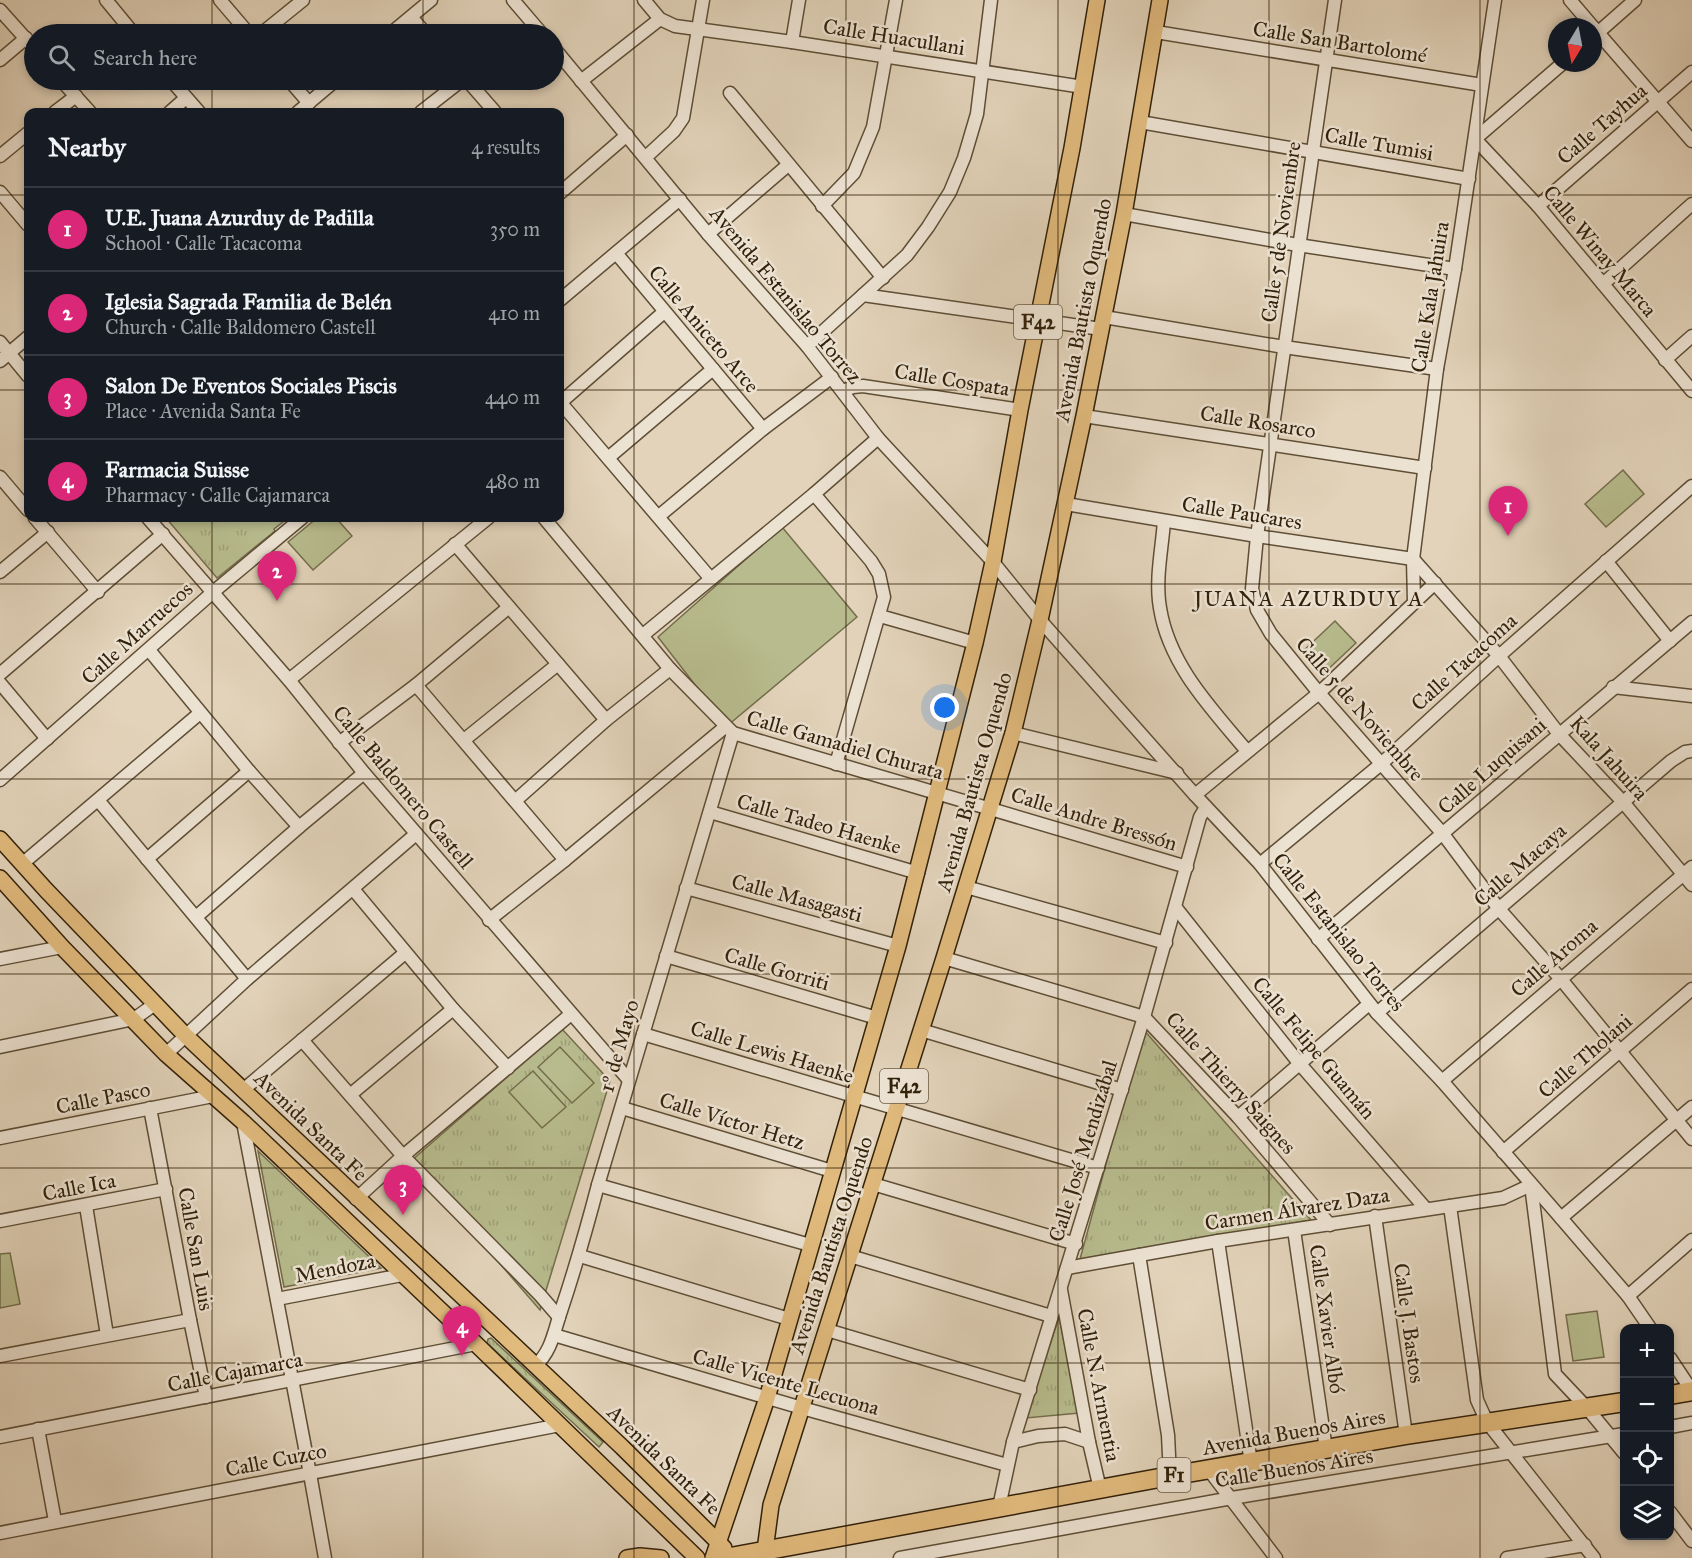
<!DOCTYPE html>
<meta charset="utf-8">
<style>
body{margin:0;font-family:"IM FELL Great Primer",serif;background:#20242c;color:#f1f3f6}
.controls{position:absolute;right:18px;bottom:18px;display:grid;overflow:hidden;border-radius:12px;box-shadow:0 3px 9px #0003}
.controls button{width:54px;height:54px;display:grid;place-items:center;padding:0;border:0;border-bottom:2px solid #363941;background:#171b24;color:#f1f3f6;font:30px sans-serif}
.compass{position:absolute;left:1548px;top:18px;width:54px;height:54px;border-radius:50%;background:#171b24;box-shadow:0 3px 9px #0003;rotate:190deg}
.you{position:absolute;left:945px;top:708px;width:21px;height:21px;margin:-15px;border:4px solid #fff;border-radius:50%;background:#1a73e8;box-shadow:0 0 0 9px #1a73e833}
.badge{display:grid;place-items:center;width:39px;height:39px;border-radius:50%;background:#db2777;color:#fff;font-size:20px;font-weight:700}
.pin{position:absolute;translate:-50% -50px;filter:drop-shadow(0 2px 3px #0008)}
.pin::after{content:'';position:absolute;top:32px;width:21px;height:18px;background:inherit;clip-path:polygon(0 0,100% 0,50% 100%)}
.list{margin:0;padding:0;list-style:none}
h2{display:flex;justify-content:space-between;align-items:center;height:78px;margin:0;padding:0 24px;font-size:26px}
h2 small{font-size:20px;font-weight:400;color:#9ea1a6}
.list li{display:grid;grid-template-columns:39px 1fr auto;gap:18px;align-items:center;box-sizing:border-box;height:84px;padding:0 24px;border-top:2px solid #363941}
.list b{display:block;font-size:22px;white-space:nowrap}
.list p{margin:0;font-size:20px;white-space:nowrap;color:#9ea1a6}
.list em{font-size:20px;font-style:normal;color:#9ea1a6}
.icon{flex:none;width:33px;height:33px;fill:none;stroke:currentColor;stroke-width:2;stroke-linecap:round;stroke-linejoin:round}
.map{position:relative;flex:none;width:1692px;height:1558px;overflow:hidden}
.search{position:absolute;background:#171b24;box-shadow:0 3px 9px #0003;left:24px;top:24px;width:540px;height:66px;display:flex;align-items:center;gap:15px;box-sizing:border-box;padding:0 21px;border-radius:33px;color:#9ea1a6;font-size:22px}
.panel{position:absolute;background:#171b24;box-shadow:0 3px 9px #0003;left:24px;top:108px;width:540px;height:414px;border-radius:12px}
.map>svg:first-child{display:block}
.grass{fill:url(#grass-tufts);stroke:#746e4c;stroke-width:1.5}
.garden{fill:#b7bb8d;stroke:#746e4c;stroke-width:1.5}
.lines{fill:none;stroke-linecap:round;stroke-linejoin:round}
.minor-casing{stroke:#5e4e36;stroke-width:15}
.major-casing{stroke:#32210a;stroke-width:18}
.highway-casing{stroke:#32210a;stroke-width:21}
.minor{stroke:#ece2d2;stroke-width:12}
.major{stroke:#e1ba7d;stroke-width:15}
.highway{stroke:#e1ba7d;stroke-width:18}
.grid{fill:none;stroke:#32210a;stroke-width:1.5;stroke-opacity:0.55}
.labels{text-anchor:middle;stroke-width:5;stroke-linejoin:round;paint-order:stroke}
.shield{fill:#ece2d2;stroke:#6a5b46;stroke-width:1.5}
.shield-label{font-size:20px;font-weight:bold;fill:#32210a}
.street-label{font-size:21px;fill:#32210a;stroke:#ece2d2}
.neighbourhood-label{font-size:22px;letter-spacing:1.5px;fill:#32210a;stroke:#ece2d2}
</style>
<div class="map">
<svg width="1692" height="1558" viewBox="0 0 1692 1558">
<defs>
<pattern id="grass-tufts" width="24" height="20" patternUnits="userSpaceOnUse" patternTransform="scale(1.5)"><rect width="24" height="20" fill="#b7bb8d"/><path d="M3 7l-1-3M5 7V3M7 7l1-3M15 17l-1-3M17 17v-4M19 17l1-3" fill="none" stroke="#9ea078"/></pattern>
</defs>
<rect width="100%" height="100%" fill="#e2d3ba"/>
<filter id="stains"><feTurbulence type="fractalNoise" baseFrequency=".00333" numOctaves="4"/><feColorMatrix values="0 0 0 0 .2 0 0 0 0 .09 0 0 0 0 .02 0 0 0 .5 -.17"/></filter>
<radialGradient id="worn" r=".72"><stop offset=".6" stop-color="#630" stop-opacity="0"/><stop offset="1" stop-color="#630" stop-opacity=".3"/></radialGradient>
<g class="grass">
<polygon points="166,518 288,518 274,529 275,531 217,578"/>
<polygon points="562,1029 610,1081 540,1310 411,1161"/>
<polygon points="1143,1029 1311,1220 1080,1259"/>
<polygon points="258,1151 381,1268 284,1287"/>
<polygon points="1059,1317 1079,1413 1026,1418"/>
<polygon points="491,1338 603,1442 599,1447 487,1343 488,1339"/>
</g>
<g class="garden">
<polygon points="1623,470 1644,494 1606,527 1585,504"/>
<polygon points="317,518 336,518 352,536 313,570 288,542"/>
<polygon points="782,527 857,617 727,726 658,637"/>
<polygon points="1335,621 1356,643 1322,675 1301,653"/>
<polygon points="560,1047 594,1083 572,1103 538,1067"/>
<polygon points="533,1071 566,1107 542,1128 509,1092"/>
<polygon points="10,1253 20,1304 0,1308 0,1254"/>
<polygon points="1597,1311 1604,1357 1573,1361 1566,1315"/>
</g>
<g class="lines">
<defs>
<g id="minor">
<polyline points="106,0 134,34"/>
<polyline points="220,0 249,34"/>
<polyline points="513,0 542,34"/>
<polyline points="644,0 660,19 675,26 792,42 1083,87"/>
<polyline points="1335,0 1257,536 1252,589 1257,610 1271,634 1319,693 1443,834 1499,909 1560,978 1692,1139"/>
<polyline points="1570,0 1593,27"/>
<polyline points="0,10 34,48"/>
<polyline points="411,17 426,34"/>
<polyline points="1593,27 1692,141"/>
<polyline points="1156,32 1482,85"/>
<polyline points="261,34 303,0"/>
<polyline points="390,34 431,0"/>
<polyline points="1593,37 1635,0"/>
<polyline points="792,42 799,0"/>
<polyline points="554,48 708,234 807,346 878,438 993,562 1040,620 1195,795 1260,864 1377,1013 1442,1081 1561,1218 1628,1296 1650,1328"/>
<polyline points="0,60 26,38"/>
<polyline points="1563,63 1475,139 1538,206 1692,391"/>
<polyline points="61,80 90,112"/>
<polyline points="171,80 199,112"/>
<polyline points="289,80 309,103"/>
<polyline points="467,80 495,112"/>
<polyline points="581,81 660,19"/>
<polyline points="730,93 883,278"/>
<polyline points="55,112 76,96"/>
<polyline points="170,112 186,98"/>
<polyline points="298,112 336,80"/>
<polyline points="421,112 462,80"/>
<polyline points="1140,122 1469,179"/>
<polyline points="0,156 28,133"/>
<polyline points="646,157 674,131 683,118 703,0"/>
<polyline points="0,192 28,225"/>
<polyline points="560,193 627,135"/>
<polyline points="822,206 854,173 873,127 896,0"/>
<polyline points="1538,206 1692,72"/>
<polyline points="1124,214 1298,245 1455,269"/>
<polyline points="708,234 788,165"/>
<polyline points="616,253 763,429"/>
<polyline points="1603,284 1692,204"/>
<polyline points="863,295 1101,329"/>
<polyline points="560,300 680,199"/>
<polyline points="1104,317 1284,347 1437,369"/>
<polyline points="0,342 28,376"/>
<polyline points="807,346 907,255 928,227 950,192 964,158 977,114 991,0"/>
<polyline points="1665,360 1692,336"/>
<polyline points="0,361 28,337"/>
<polyline points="843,391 853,387 863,386 1020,410"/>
<polyline points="560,402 711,579"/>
<polyline points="560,403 664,312"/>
<polyline points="1084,416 1425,468"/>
<polyline points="608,458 713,369"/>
<polyline points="0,477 28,510"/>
<polyline points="814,494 871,561 879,574 884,597 836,764"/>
<polyline points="1066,504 1257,536 1413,559 1499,656 1559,734 1623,802 1692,885"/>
<polyline points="659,516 763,429 832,377"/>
<polyline points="35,518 98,592"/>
<polyline points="148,518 289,680 364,773 629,1080"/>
<polyline points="544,518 670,669 733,733 1187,867"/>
<path d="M 1164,521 C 1162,549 1155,580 1160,608 C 1169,665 1211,708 1247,751"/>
<polyline points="455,544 606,720"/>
<polyline points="1606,561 1670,641"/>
<polyline points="0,572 48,532"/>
<polyline points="1414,602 1413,559 1437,369 1455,269 1495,0"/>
<polyline points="880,616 975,643"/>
<polyline points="643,635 814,494 878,438"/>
<polyline points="149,650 249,771 299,827 364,773"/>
<polyline points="0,674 163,534"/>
<polyline points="289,680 488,518"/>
<polyline points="0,683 47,739"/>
<polyline points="416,685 565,860"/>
<polyline points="1613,687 1692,696"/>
<polyline points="1013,733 1177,773"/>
<polyline points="464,740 558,664"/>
<polyline points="339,743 416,685 509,607"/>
<polyline points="0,780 212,593 302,518"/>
<polyline points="1195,795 1319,693 1435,583"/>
<polyline points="98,800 247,979"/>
<polyline points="515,801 606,720 670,669"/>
<polyline points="710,812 918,873"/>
<polyline points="147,859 249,771"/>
<polyline points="22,864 200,713"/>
<polyline points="1260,864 1381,764 1499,656 1692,486"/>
<polyline points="966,887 1166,943"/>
<polyline points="686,888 898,946"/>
<polyline points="353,889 453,1009 508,1068"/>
<polyline points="1176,908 1299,1063 1426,1209"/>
<polyline points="196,917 299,827"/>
<polyline points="489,920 565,860 725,727"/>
<polyline points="1318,939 1692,622"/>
<polyline points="666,956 877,1018"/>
<polyline points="944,958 1144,1017 1238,1117 1330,1225"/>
<polyline points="0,959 62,947"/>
<polyline points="1377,1013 1671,761 1685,752 1692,751"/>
<polyline points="921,1030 1122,1090"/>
<polyline points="643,1034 1098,1168"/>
<polyline points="302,1040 403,1156 540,1295 559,1317"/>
<polyline points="0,1047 134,1019 155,1004"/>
<polyline points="166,1054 247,979 416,834"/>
<polyline points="1442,1081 1692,867"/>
<polyline points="243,1090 405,953"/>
<polyline points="350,1095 453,1009"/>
<polyline points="150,1108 190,1320 206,1397"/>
<polyline points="622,1108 832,1171"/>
<polyline points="1238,1117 1369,1004"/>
<polyline points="243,1122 310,1474 325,1558"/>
<polyline points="0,1138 213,1096"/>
<polyline points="1503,1152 1692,989"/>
<polyline points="873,1184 1076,1244"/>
<polyline points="598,1185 810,1245"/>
<polyline points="356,1199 403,1156 571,1014"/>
<polyline points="86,1206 107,1335"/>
<polyline points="1450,1206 1477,1400 1487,1422 1594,1558"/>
<polyline points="1375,1216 1406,1435"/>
<polyline points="1561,1218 1692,1107"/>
<polyline points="0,1221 166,1189"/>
<polyline points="1294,1230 1326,1449"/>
<polyline points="1218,1241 1251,1463"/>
<polyline points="1139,1255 1168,1435 1170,1476"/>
<polyline points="580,1256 789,1319"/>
<polyline points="850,1256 1051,1316"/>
<polyline points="1067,1268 1218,1241 1503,1198 1531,1185 1555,1374 1587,1408 1624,1453"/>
<polyline points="1061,1290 1089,1442 1100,1489"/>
<polyline points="1628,1296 1692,1240"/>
<polyline points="277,1299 402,1275"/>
<polyline points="827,1330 1030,1390"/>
<polyline points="554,1335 802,1408 1007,1465"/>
<polyline points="0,1356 190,1320"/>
<polyline points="1670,1358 1692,1391"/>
<path d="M 535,1366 C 552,1351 554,1331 561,1311 C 575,1269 587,1227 598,1185 L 733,733"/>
<polyline points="1670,1427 1692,1423"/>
<polyline points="38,1429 55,1521"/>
<polyline points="0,1437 476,1344"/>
<polyline points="1013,1442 1038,1436 1065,1434 1089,1442"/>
<polyline points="1209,1470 1276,1558"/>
<polyline points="999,1507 1013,1442 1144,1017 1200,817 1206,807"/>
<polyline points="1670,1512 1692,1541"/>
<polyline points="0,1533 560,1425"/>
<polyline points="900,1558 1232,1498 1624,1434"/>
<polyline points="1507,1558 1585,1545"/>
</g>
<g id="major">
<polyline points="0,839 46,890 186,1036 622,1447 724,1548"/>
<polyline points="0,878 62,947 166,1054 243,1122 476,1344 697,1558"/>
<polyline points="627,1558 640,1556 661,1558"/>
<polyline points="713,1558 767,1398 898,946 975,643 993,562 1020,410 1072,148 1097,0"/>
<polyline points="764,1558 771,1505 944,958 1013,733 1040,620 1084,416 1124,214 1160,0"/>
</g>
<g id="highway">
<polyline points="1670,1395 1692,1391"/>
<polyline points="725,1558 1170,1476 1406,1435 1624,1402"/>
</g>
</defs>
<use href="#minor" class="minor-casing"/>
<use href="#major" class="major-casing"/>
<use href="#highway" class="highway-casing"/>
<use href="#minor" class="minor"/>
<use href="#major" class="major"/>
<use href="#highway" class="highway"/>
</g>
<path class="grid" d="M 212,0 L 212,34M 423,0 L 423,34M 634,0 L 634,1558M 846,0 L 846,1558M 1058,0 L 1058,1558M 1269,0 L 1269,1558M 1480,0 L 1480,1558M 212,80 L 212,112M 423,80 L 423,112M 0,195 L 28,195M 560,195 L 1692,195M 0,390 L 28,390M 560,390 L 1692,390M 212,518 L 212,1558M 423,518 L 423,1558M 0,584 L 1692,584M 0,779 L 1692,779M 0,974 L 1692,974M 0,1168 L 1692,1168M 0,1363 L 1624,1363M 1670,1363 L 1692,1363"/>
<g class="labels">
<g class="shield">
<rect x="1014" y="305" width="48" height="34" rx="4.5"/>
<rect x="880" y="1069" width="48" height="34" rx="4.5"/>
<rect x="1157.5" y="1458" width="33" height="34" rx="4.5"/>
</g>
<g class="shield-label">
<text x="1038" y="329">F42</text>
<text x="904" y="1093">F42</text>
<text x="1174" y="1482">F1</text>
</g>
<g class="street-label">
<text transform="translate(894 37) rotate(9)" y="7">Calle Huacullani</text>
<text transform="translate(1340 42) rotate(9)" y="7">Calle San Bartolomé</text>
<text transform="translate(1602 124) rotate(-41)" y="7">Calle Tayhua</text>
<text transform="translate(1379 144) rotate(10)" y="7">Calle Tumisi</text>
<text transform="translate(1281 232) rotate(-82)" y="7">Calle 5 de Noviembre</text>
<text transform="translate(1600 251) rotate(50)" y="7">Calle Winay Marca</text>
<text transform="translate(786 295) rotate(50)" y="7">Avenida Estanislao Torrez</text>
<text transform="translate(1430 297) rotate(-81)" y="7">Calle Kala Jahuira</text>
<text transform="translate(1083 310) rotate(-79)" y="7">Avenida Bautista Oquendo</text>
<text transform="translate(704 329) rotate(50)" y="7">Calle Aniceto Arce</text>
<text transform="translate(952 380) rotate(9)" y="7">Calle Cospata</text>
<text transform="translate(1258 422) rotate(9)" y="7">Calle Rosarco</text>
<text transform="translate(1242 513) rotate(9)" y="7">Calle Paucares</text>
<text transform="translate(137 633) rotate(-42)" y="7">Calle Marruecos</text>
<text transform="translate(1464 662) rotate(-42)" y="7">Calle Tacacoma</text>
<text transform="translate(1360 709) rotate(49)" y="7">Calle 5 de Noviembre</text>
<text transform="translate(845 745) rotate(16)" y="7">Calle Gamadiel Churata</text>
<text transform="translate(1609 758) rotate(48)" y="7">Kala Jahuira</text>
<text transform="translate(1492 766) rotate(-41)" y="7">Calle Luquisani</text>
<text transform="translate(974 782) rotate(-74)" y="7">Avenida Bautista Oquendo</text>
<text transform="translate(403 787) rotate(50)" y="7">Calle Baldomero Castell</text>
<text transform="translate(1094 819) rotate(17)" y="7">Calle Andre Bressón</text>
<text transform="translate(819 824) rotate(16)" y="7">Calle Tadeo Haenke</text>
<text transform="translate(1520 865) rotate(-41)" y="7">Calle Macaya</text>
<text transform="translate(797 898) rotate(15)" y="7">Calle Masagasti</text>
<text transform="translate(1339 932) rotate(51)" y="7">Calle Estanislao Torres</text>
<text transform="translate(1554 958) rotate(-41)" y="7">Calle Aroma</text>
<text transform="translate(777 969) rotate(16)" y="7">Calle Gorriti</text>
<text transform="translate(619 1046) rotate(-74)" y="7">1º de Mayo</text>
<text transform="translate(1314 1048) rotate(50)" y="7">Calle Felipe Guamán</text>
<text transform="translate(772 1052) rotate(17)" y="7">Calle Lewis Haenke</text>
<text transform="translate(1585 1056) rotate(-41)" y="7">Calle Tholani</text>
<text transform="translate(1231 1083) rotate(48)" y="7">Calle Thierry Saignes</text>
<text transform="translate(103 1098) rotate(-11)" y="7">Calle Pasco</text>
<text transform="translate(732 1121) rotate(17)" y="7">Calle Víctor Hetz</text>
<text transform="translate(311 1126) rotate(44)" y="7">Avenida Santa Fe</text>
<text transform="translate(1083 1151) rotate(-73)" y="7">Calle José Mendizábal</text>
<text transform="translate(79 1187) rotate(-11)" y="7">Calle Ica</text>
<text transform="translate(1297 1209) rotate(-9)" y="7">Carmen Álvarez Daza</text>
<text transform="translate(831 1245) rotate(-72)" y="7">Avenida Bautista Oquendo</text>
<text transform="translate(196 1249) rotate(80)" y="7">Calle San Luis</text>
<text transform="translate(335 1268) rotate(-11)" y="7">Mendoza</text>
<text transform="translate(1327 1319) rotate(82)" y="7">Calle Xavier Albó</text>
<text transform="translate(1409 1323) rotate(82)" y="7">Calle J. Bastos</text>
<text transform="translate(235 1372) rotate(-11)" y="7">Calle Cajamarca</text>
<text transform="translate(786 1382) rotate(16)" y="7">Calle Vicente Lecuona</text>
<text transform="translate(1099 1385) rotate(79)" y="7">Calle N. Armentia</text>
<text transform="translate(1294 1432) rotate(-10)" y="7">Avenida Buenos Aires</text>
<text transform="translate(276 1460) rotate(-11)" y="7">Calle Cuzco</text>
<text transform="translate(664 1460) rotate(44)" y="7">Avenida Santa Fe</text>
<text transform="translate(1294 1468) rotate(-9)" y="7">Calle Buenos Aires</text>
</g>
<g class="neighbourhood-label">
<text x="1309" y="606">JUANA AZURDUY A</text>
</g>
</g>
<rect width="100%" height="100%" filter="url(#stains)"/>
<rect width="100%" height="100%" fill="url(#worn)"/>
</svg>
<div class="controls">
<button>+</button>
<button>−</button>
<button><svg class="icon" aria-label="locate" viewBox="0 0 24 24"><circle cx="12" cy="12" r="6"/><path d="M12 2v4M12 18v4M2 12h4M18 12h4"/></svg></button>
<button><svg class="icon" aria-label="layers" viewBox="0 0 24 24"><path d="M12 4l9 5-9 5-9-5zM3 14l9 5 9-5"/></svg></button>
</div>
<svg class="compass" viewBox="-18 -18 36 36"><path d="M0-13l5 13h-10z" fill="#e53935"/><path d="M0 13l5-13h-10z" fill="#9ea1a6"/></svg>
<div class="you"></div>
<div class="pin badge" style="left:1508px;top:536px">1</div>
<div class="pin badge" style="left:277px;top:601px">2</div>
<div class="pin badge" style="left:403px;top:1215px">3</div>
<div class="pin badge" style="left:462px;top:1356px">4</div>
<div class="search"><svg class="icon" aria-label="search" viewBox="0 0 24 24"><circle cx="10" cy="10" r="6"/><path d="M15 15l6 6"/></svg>Search here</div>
<section class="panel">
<h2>Nearby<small>4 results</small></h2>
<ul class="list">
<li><span class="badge">1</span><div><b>U.E. Juana Azurduy de Padilla</b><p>School · Calle Tacacoma</p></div><em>350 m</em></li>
<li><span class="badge">2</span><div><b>Iglesia Sagrada Familia de Belén</b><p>Church · Calle Baldomero Castell</p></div><em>410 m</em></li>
<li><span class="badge">3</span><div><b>Salon De Eventos Sociales Piscis</b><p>Place · Avenida Santa Fe</p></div><em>440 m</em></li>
<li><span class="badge">4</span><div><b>Farmacia Suisse</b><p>Pharmacy · Calle Cajamarca</p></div><em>480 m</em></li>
</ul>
</section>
</div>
